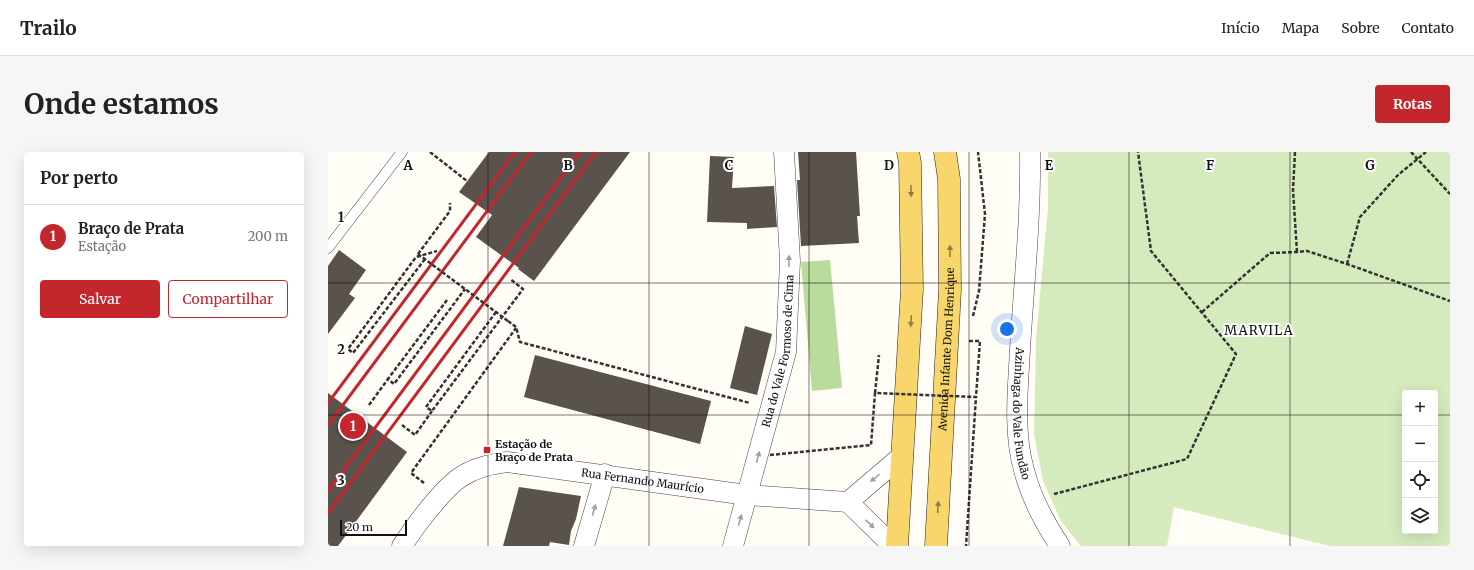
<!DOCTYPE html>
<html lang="pt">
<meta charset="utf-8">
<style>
body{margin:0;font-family:Merriweather,serif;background:#f6f6f6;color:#222}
.controls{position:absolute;right:12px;bottom:12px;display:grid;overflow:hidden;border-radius:4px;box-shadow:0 4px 16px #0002}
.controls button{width:36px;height:36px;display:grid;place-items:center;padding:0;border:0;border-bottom:1px solid #e0e0e0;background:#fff;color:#222;font:20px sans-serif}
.scale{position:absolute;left:12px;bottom:10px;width:67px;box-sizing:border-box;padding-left:4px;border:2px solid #111;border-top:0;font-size:11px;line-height:14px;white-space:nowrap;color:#111;-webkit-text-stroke:3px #fff;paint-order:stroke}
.you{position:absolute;left:679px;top:177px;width:14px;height:14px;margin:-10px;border:3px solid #fff;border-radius:50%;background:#1a73e8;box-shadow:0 0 0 6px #1a73e833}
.badge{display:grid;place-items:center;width:26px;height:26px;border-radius:50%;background:#c4262e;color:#fff;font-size:13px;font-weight:700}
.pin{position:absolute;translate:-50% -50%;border:2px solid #fff;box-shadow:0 1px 4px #0006}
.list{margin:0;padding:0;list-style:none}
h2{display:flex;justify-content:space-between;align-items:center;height:52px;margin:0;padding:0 16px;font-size:17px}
h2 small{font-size:13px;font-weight:400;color:#767676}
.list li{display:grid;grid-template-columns:26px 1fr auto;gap:12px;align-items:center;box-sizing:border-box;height:64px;padding:0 16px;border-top:1px solid #e0e0e0}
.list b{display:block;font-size:15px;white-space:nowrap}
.list p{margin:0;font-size:13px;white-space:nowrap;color:#767676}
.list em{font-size:13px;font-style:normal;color:#767676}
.actions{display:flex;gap:8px;padding:12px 16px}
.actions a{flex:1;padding:9px 0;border:1px solid #c4262e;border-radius:4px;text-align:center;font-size:14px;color:#c4262e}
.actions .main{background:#c4262e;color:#fff}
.icon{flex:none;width:22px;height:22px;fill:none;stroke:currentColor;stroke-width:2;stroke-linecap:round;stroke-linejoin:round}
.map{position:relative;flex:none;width:1122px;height:394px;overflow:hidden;border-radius:4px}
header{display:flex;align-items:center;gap:24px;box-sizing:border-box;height:56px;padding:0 20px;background:#fff;border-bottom:1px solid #e0e0e0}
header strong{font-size:19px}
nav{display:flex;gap:22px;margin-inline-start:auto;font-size:14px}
.intro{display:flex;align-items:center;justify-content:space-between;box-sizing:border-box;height:96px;padding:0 24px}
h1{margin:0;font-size:28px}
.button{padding:10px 18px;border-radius:4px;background:#c4262e;color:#fff;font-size:14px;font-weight:700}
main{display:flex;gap:24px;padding:0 24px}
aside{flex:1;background:#fff;border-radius:4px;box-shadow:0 4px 16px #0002}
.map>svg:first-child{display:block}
.green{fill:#d5ebbd;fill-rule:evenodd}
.forest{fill:#b9dc9c}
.building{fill:#5a524d}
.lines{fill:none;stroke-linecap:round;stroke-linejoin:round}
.lane-casing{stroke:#444;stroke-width:11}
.street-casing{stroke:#444;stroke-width:21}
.primary-casing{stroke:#222;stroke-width:23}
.path{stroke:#333;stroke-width:2.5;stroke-dasharray:4 2;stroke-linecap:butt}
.lane{stroke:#fff;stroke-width:10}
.street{stroke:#fff;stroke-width:20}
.primary{stroke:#f9d66b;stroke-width:22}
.rail{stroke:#c4262e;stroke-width:3}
.path-bridge{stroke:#333;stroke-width:2.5;stroke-dasharray:4 2;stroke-linecap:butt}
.oneway{fill:#917d42}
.oneway2{fill:#a0a0a0}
.grid{fill:none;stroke:#111;stroke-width:1;stroke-opacity:0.55}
.poi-dot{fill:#c4262e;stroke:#fff;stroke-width:1.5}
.labels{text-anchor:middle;stroke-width:4;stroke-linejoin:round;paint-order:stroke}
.street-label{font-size:11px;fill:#111;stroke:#fff}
.poi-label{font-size:11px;font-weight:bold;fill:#111;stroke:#fff;text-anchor:start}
.quarter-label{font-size:13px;letter-spacing:1px;fill:#111;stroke:#fff}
.grid-label{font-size:13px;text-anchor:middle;font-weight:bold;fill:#111;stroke:#fff;stroke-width:4;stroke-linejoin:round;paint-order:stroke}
</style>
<header>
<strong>Trailo</strong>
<nav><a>Início</a><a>Mapa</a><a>Sobre</a><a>Contato</a></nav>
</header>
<div class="intro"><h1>Onde estamos</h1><a class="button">Rotas</a></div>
<main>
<aside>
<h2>Por perto<small></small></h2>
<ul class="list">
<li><span class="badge">1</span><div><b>Braço de Prata</b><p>Estação</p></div><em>200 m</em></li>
</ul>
<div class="actions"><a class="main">Salvar</a><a>Compartilhar</a></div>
</aside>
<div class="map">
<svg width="1122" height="394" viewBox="0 0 1122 394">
<rect width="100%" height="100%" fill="#fffdf5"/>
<path class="green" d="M 720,0 L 1122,0 L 1122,394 L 1002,394 L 846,355 L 839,394 L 753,394 L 733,369 L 715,329 L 706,282 L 708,187 L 720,56 ZM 1077,241 L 1107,241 L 1107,379 L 1077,379 Z"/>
<polygon class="forest" points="502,108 514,236 484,239 473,110"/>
<g class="building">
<polygon points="161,0 302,0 206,129 190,117 191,116 148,85 164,63 131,40"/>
<polygon points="470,0 528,0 532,64 529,64 531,91 473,94 469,28 472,28"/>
<polygon points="382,4 406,5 404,36 446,34 449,75 419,77 419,71 379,70"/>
<polygon points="11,98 38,118 21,142 27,146 0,182 0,114"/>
<polygon points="417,174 444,182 429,243 402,236"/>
<polygon points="207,203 383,249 372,292 196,245"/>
<polygon points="0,241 79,300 10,394 0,394"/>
<polygon points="191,335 253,344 248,367 243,379 241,393 222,390 221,394 175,394"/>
</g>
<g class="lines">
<defs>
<polyline id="lane" points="0,96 74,0"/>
<g id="street">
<path id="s1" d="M 702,0 C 703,66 696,131 692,197 C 690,237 685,279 696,318 C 703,346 716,370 732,394"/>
<polyline points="520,350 575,303"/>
<path id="s2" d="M 74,394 C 81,383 89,372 97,362 C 123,329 137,315 179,310 L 419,343 L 520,350 L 565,394"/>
<polyline points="256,394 277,322"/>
<path id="s3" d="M 405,394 L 458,200 L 462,109 L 456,0"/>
</g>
<g id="primary">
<polyline points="569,394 584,137 582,11 580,0"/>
<path id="s4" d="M 608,394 L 622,138 L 621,27 L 617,0"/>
</g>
</defs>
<use href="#lane" class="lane-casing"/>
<use href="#street" class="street-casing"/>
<use href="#primary" class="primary-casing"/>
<g class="path">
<polyline points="102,0 139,29"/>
<polyline points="967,0 965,38 969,100"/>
<polyline points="1083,0 1122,42"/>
<polyline points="90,102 122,59 122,51"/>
<polyline points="97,107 25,201 20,197 88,105 109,99"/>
<polyline points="1019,112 1032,65 1070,23 1098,0"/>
<polyline points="119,148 60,227 66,232 137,137"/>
<polyline points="168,160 98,255 104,259 195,137 182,127"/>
<polyline points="874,160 942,101 969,100 979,99 1019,112 1122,149"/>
<polyline points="645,164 651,139 657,62 650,0"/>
<polyline points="180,169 188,175 192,190 422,251"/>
<polyline points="641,189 652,189 648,245"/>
<polyline points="547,241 551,203"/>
<polyline points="41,253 60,227"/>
<polyline points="74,273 87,283 104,259"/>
<polyline points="96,331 83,321 188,176"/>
<polyline points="726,342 859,307 908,202 823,99 810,0"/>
</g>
<use href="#lane" class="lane"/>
<use href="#street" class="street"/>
<use href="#primary" class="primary"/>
<g class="rail">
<polyline points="0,251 187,0"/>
<polyline points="0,273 203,0"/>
<polyline points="0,339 252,0"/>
<polyline points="0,361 268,0"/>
</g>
<g class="path-bridge">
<polyline points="90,102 180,169"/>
<polyline points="442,303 543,293 547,241 648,245 638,394"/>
</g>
</g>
<defs><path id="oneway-solid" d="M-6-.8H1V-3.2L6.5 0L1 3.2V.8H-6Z"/></defs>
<g class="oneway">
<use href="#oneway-solid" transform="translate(583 39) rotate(89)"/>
<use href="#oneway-solid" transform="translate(622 99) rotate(-90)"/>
<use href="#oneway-solid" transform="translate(583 169) rotate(93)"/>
<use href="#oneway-solid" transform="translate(610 355) rotate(-87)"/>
</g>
<g class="oneway2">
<use href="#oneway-solid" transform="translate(461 109) rotate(-90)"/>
<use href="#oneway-solid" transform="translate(430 305) rotate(-75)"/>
<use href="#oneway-solid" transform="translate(547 326) rotate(140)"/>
<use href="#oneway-solid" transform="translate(266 358) rotate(-74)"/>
<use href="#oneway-solid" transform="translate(412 368) rotate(-74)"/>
<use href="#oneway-solid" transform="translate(542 372) rotate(44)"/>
</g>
<path class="grid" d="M 160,0 L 160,394M 321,0 L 321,394M 481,0 L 481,394M 641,0 L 641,394M 801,0 L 801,394M 962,0 L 962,394M 0,131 L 1122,131M 0,263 L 1077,263M 1107,263 L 1122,263"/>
<rect class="poi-dot" x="155" y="294" width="8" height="8" rx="2"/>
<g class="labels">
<g class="street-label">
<text dy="4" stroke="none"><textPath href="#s4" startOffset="197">Avenida Infante Dom Henrique</textPath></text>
<text dy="4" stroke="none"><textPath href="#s3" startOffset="201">Rua do Vale Formoso de Cima</textPath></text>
<text dy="4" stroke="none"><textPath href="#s1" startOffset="262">Azinhaga do Vale Fundão</textPath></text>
<text dy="4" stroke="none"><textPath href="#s2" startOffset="277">Rua Fernando Maurício</textPath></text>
</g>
<g class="poi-label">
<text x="167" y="296">Estação de<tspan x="167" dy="13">Braço de Prata</tspan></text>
</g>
<g class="quarter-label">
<text x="931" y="183">MARVILA</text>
</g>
</g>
<g class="grid-label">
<text x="80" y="18">A</text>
<text x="240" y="18">B</text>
<text x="401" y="18">C</text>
<text x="561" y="18">D</text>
<text x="721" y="18">E</text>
<text x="882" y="18">F</text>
<text x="1042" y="18">G</text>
<text x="13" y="70">1</text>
<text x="13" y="202">2</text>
<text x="13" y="333">3</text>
</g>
</svg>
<div class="controls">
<button>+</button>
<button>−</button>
<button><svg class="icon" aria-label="locate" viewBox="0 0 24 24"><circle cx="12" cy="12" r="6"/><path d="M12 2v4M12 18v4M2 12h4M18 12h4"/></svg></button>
<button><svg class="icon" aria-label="layers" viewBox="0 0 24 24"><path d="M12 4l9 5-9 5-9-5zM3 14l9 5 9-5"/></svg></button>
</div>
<div class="scale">20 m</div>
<div class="you"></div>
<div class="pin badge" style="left:25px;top:274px">1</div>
</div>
</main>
